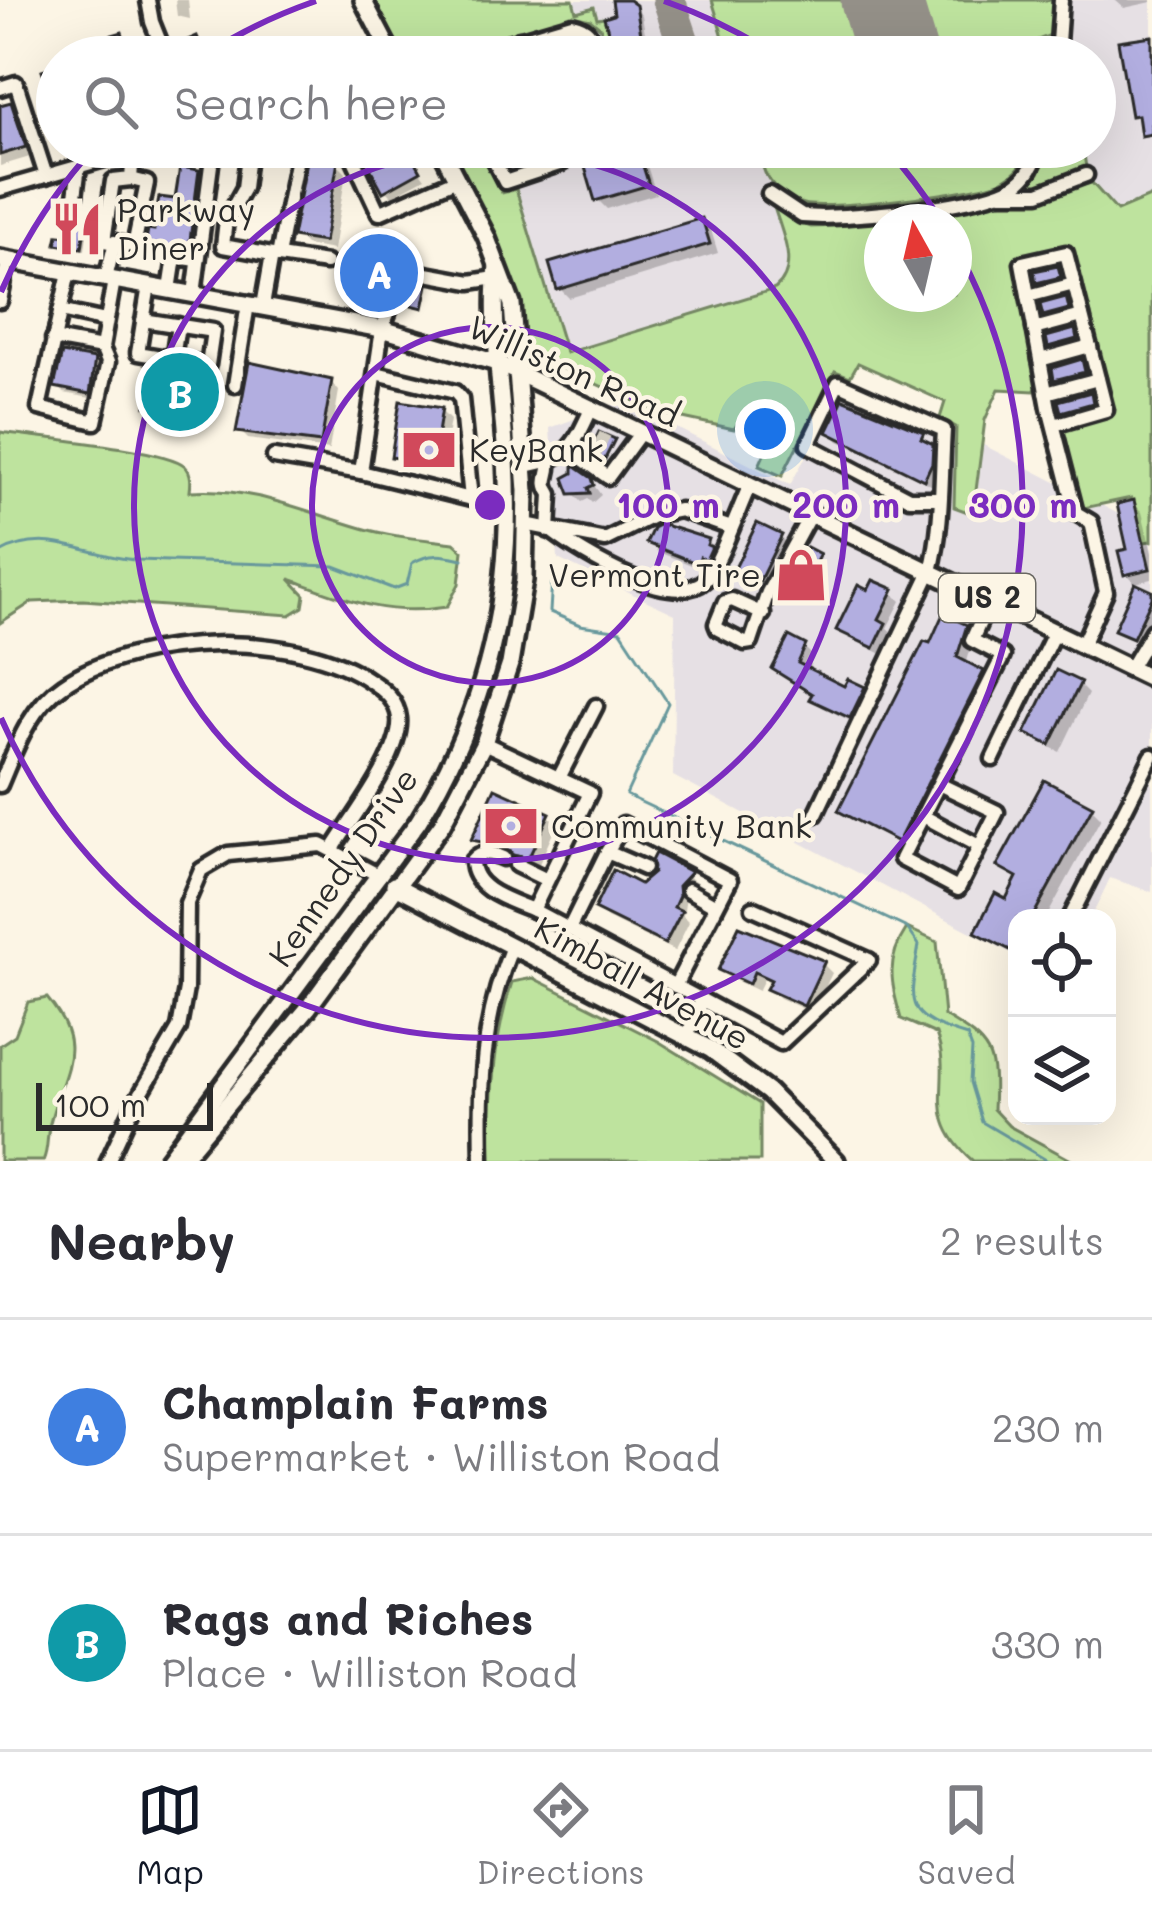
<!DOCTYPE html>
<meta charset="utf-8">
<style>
body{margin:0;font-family:Mali,sans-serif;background:#f7f7f7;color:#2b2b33}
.controls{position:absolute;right:36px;bottom:36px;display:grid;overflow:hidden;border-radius:24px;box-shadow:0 12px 48px #0002}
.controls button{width:108px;height:108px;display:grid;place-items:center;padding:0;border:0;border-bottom:3px solid #e1e1e2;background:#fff;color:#2b2b33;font:60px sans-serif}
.compass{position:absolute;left:864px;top:204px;width:108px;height:108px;border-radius:50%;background:#fff;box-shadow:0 12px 48px #0002;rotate:352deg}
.scale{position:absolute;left:36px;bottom:30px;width:177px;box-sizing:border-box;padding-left:12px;border:6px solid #2b2b2b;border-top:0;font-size:33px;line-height:42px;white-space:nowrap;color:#2b2b2b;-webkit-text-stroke:9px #fcf5e5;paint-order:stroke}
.you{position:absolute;left:765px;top:429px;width:42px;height:42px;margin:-30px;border:9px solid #fff;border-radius:50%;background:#1a73e8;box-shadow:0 0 0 18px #1a73e833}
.badge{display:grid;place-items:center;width:78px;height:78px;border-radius:50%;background:#111827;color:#fff;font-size:39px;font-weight:700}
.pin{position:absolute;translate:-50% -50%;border:6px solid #fff;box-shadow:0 3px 12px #0006}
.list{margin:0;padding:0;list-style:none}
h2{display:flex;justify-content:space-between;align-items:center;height:156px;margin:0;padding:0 48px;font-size:51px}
h2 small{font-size:39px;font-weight:400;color:#7c7c81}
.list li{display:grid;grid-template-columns:78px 1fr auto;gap:36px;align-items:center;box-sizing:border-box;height:216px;padding:0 48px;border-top:3px solid #e1e1e2}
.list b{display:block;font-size:45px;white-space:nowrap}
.list p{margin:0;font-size:39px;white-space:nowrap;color:#7c7c81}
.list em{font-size:39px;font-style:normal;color:#7c7c81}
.icon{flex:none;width:66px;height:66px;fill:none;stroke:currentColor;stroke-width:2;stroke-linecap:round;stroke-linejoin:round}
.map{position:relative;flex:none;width:1152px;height:1161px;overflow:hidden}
.search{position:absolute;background:#fff;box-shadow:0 12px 48px #0002;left:36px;right:36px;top:36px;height:132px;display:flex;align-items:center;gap:30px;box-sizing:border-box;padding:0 42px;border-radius:66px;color:#7c7c81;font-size:45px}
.sheet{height:588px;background:#fff}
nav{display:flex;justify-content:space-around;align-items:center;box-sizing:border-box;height:168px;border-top:3px solid #e1e1e2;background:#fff;font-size:33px;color:#7c7c81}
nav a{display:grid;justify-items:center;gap:6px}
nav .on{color:#111827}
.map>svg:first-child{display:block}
.built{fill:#e6e0e4}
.green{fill:#bee39e;stroke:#748764;stroke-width:3;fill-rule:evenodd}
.shadow{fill:#0003}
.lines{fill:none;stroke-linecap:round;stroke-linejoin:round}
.stream{stroke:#67989c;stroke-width:3}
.taxiway{stroke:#949088;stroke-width:33}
.runway{stroke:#949088;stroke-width:81}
.building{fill:#b2aee0;stroke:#2b2b2b;stroke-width:3}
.minor-tunnel{stroke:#d2cdc0;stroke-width:12;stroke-dasharray:12 6;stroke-linecap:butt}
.minor-casing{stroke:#2b2b2b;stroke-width:21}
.major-casing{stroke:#2b2b2b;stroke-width:24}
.minor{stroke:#fcf5e5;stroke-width:12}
.major{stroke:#fcf5e5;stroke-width:15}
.ring{fill:none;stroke:#7b2cbf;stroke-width:6}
.labels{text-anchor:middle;stroke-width:9;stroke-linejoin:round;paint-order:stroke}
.shield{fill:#fcf5e5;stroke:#6a6863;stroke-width:3}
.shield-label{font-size:30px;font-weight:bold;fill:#2b2b2b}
.poi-label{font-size:33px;fill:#2b2b2b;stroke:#fcf5e5;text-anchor:start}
.street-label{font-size:33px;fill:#2b2b2b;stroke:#fcf5e5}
.centre{fill:#7b2cbf;stroke:#fcf5e5;stroke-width:6}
.ring-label{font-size:36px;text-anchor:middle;font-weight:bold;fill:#7b2cbf;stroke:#fcf5e5;stroke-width:9;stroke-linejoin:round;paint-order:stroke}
</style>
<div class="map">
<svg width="1152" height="1161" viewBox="0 0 1152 1161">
<rect width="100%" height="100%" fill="#fcf5e5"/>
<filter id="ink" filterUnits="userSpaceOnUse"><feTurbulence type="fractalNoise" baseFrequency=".00833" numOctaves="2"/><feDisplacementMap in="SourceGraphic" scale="24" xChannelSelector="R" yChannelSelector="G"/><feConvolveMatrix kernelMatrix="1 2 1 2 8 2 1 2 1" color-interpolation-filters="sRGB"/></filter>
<g filter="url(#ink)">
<g class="built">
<polygon points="573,0 1152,0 1152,280 1068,247 954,271 954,222 882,222 882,286 641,370 529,353 523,344 513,286 492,231 449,147 1095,147 1095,57 425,57 576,12"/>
<polygon points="850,377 1152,531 1152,892 1110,878 1091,918 1017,918 1017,956 673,776 675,614 558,559 550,428 623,401 790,485"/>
</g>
<g class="green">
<polygon points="373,0 573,0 576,12 594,7 597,18 604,17 613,48 626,53 601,57 601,28 590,19 577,16 435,57 402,57"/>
<polygon points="712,0 849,0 861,39 860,57 729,57"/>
<polygon points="913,0 1056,0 1053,34 1028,44 1033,57 930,57"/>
<polygon points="571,32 585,38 587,51 580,57 570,57 543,42"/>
<path d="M 449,147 L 478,147 L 502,193 L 516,189 L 566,353 L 775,289 C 800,268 782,234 774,207 L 791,220 L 811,227 L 839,226 L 981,206 L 1092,183 L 1117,211 L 1152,196 L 1152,541 L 1143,542 L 1131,498 L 1079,509 L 1059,432 L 1110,417 L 1068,247 L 1017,258 L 1040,384 L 1034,391 L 999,389 L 985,420 L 973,514 L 954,507 L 956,427 L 940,418 L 945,402 L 858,363 L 850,377 L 835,371 L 782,476 L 759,466 L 777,425 L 745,412 L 734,429 L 660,413 L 529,353 C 515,331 519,303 510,279 C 494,232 471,190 449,147 ZM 882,222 L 954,222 L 954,294 L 882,294 Z"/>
<path d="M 768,147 L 891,147 L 893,151 L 905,147 L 1030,147 C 1025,163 1016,174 1001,181 C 977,192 827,211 803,204 C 782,198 763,180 761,158 Z"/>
<polygon points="1049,147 1083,147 1086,168 1042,188 1032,188 1029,185 1039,173"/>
<path d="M 0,432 C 34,437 165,448 185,466 C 192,473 191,483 190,491 C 250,486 306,512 362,528 C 392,537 423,539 454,543 L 463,551 L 459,584 L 447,607 C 385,617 347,600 290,579 L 305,595 L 303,607 L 290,615 L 83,600 L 32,602 L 0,623 Z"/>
<path d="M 907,928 L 937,942 L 944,1016 C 992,1044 996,1053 993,1109 L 1009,1126 L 1073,1161 L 973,1161 C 919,1115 955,1083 936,1034 L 901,1019 C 891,982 885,961 907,928 Z"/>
<path d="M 533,978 L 658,1041 L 760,1104 L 760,1161 L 490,1161 C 490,1099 493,1041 512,982 Z"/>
<path d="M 47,998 C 89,1048 63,1069 50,1123 C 46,1136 49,1148 43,1161 L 0,1161 L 0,1045 L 15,1035 L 28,1002 Z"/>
</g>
<g class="shadow">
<polygon points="175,0 188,0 190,19 177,16"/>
<polygon points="630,0 642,15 649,57 631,57 616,47 615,1"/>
<polygon points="1115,0 1152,0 1152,2 1124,8"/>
<polygon points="10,106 19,115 33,156 0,166 0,109"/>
<polygon points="76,147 95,147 96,150 84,154"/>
<polygon points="386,147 401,147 425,178 392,196 386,190 392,159"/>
<polygon points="582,147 641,147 656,194 607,209 598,200"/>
<polygon points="337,164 346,173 333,250 305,245 296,236"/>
<polygon points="197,173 204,179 195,253 154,252 148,246"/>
<polygon points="86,218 89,222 85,250 63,246 60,243 70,239"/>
<polygon points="702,221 711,230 718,253 569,298 560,289"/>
<polygon points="394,269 400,275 395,289 370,283 363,277"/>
<polygon points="1057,269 1066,283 1046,288 1039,281"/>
<polygon points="1065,300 1074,315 1052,321 1045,314"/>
<polygon points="1074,332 1082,345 1057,352 1051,345"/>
<polygon points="94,362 100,368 96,399 64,393 58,386"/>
<polygon points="1081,362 1090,378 1064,385 1057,378"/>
<polygon points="213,380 220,387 214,420 155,411 149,405"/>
<polygon points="331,382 339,391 329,450 248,439 240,431"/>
<polygon points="1090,395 1098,409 1070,417 1064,411"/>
<polygon points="441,411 450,420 441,471 403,465 394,456"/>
<polygon points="830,432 922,435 941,456 940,473 933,486 839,441"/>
<polygon points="590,480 601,495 592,503 588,499 582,502 573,493"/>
<polygon points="1133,503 1142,512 1152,553 1152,579 1135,583 1126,574"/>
<polygon points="780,537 789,546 767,591 737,572"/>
<polygon points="708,541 717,550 707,571 658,552 649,543"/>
<polygon points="892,592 901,601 887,628 894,634 884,655 849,638 840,629 870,594"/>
<polygon points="1152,594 1152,617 1140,643 1118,629"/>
<polygon points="965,628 974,637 966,665 991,682 907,848 850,819 841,811 931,647"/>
<polygon points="805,648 814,657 807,671 846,690 863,689 872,698 859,725 822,707 814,696 776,669"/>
<polygon points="1079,685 1088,694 1060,752 1038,741 1029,732"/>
<polygon points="1092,809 1101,818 1046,918 1017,918 1017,955 988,940 979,931 1007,903 1019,879 1001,865"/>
<polygon points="548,815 557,824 538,866 510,853 484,848 475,839"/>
<polygon points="657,857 698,883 686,896 683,916 689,922 675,951 607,918 598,909 640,887 656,874"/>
<polygon points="823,964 832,973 813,1013 779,998 770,989 773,983 764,979 758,991 731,978 722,969"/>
</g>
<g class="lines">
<g class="stream">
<path d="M 0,553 C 47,527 87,556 136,560 L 334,566 L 394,589 L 407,584 L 412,563 C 430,552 444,555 463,559"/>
<path d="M 552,578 L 550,612 L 580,625 L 621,631 L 668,703 L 626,795 L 907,928 L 919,945 C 910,1003 900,1016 967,1036 L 972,1049 L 970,1082 L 982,1122 L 1048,1161"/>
</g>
<g class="taxiway">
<polyline points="669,0 688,57"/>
<polyline points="889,25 894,57"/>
</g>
<polyline class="runway" points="881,0 898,57"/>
</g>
<g class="building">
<polygon points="612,0 629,0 636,5 644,51 626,53 613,48 604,17 614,14"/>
<polygon points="122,32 129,52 116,56 109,36"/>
<polygon points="197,36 206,57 189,57 183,42"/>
<polygon points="1152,36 1152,134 1141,136 1138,115 1131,116 1118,41"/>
<polygon points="57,65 57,108 55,108 42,70"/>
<polygon points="11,102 26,147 0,155 0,105"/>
<polygon points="382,147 401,147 405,154 410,151 421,171 383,192 370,168 388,158"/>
<polygon points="579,147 637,147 649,185 595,201"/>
<polygon points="308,156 338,161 324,242 292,237"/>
<polygon points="180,167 199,170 189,248 145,247 148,229 154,230 159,197 175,199"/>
<polygon points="78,214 87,215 82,248 56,244 58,235 68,236"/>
<polygon points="702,218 710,244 557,290 549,263"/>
<polygon points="366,260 395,266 388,284 360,278"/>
<polygon points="1058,266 1061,277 1036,283 1034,271"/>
<polygon points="412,282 428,285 423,308 407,304"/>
<polygon points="1066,297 1069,309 1043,316 1040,304"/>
<polygon points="1075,329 1077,339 1048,347 1046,337"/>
<polygon points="62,353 95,359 90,394 54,387"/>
<polygon points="1082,359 1085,372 1054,380 1052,368"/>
<polygon points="249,362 332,380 321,443 236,432"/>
<polygon points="152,367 215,378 208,416 146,406"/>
<polygon points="1091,392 1093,403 1061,412 1058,401"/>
<polygon points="843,399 924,432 921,438 933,444 932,463 924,480 827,432"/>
<polygon points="400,401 442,408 433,464 391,457"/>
<polygon points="599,432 615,439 604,461 590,451"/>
<polygon points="573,465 592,478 594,485 588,488 590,493 570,494 564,478 573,473"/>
<polygon points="1134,500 1150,569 1124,575 1118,551 1127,549 1117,504"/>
<polygon points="757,523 782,535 758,584 733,572"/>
<polygon points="661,524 709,539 707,545 712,547 706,560 700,557 698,564 646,543 653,528"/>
<polygon points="807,547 820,554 795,603 782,596"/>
<polygon points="873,580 894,589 879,619 886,623 874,648 836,630 858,585 868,590"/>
<polygon points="1135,583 1152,591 1152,598 1133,638 1114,630"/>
<polygon points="943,614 967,625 957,657 984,671 898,842 838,811 924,641 930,643"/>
<polygon points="789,636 806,645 798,663 844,686 848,679 865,687 850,718 809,699 812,694 772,669"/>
<polygon points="1056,670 1081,682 1050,745 1025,733"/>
<polygon points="1044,780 1093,806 1032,918 1017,918 1014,952 975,932 995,893 1006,899 1017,877 997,866"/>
<polygon points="495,788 550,813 528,859 513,855 502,846 471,840"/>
<polygon points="655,853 691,872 678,886 679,896 674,907 682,911 665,944 594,909 613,870 640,884 653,873 651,861"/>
<polygon points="739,926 825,961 804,1006 766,989 771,980 754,972 749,984 718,970"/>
</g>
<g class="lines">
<g class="minor-tunnel">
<polyline points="597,437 612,444"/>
<polyline points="592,448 607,456"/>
</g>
<defs>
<g id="minor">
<polyline points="148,0 152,22 166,57"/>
<polyline points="519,39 558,57"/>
<path d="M 460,57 L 572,24 C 590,28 596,39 592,57"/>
<polyline points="1057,57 1061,0"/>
<polyline points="0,88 16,83 46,176"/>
<polyline points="249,147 244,188 226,220 223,246 272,255"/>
<polyline points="348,147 379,213 457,179"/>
<polyline points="487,147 505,182 562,163 558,147"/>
<polyline points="131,179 147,183 134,246 104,241 113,181 131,179 133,151"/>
<polyline points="0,189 147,147"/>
<polyline points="1001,193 1039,193 1086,175"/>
<path d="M 769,194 L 802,216 L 822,217 C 863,216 982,206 1015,185 C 1028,176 1036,162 1039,147"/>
<polyline points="74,204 79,166"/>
<polyline points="278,256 299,147"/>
<polyline points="69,272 39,408 95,422 108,362 102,348 114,280"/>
<polyline points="106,278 115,242"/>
<polyline points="170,290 175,257 198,260"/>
<polyline points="194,294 211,165 204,147"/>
<polyline points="1028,296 1074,284"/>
<polyline points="0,301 8,261"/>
<polyline points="263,306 272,255 326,263"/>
<polyline points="60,311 106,321"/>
<path d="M 143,320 L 213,331 L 208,365 L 138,353 C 142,330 145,308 149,286"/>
<polyline points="1034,329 1082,316"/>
<polyline points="53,339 102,348"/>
<polyline points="173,359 178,325"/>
<polyline points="1040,360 1090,346"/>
<polyline points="376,373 455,392 461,399 471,499 507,505"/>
<polyline points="235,385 248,304"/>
<polyline points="1046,393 1098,379"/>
<polyline points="1054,425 1106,410 1066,253 1022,263 1049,408 1076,513 1091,522 1106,592 1082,645"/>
<polyline points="570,450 608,477 641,432"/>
<polyline points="274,457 361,472 471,499"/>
<path d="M 524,466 C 569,459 574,446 592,407"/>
<polyline points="361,472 382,329 405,270 470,282 496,278"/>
<polyline points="525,524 605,540 655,515 680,510 731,528"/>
<path d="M 549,531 L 551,494 C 541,480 551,476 549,462"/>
<path d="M 554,533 C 582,554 673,610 705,580 C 718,568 740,506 749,487"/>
<polyline points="763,614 732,600 725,602 716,624 718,629 745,643 751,642 768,592 810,515"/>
<polyline points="1130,668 1152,631"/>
<polyline points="484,743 590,793 533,910 702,1000 687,1036"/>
<polyline points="993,759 1055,631"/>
<polyline points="559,778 596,706"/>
<polyline points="939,784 997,812 958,889 901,859 1003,656 972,640 990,600"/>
<path d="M 0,785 C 15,750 29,708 63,685 C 137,633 298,629 372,682 C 385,691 397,701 399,718 C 403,753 352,818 333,849"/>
<path d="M 816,814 L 931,571 C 943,526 941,476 944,430 L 838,383 L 808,445 L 909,498 L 939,498"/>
<polyline points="923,816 979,846"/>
<polyline points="607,852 623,824 730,880 675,986"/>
<path d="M 503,858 C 491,853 481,850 472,861 C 472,890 509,900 533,910"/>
<polyline points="516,865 547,880"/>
<polyline points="688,890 716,906"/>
<polyline points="1070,918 1152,756"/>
<polyline points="569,929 607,852 644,868"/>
<polyline points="702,1000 781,1043 869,960 753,908"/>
<polyline points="108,1161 133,1107 179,1028 186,989 187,903 201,870 228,854 321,845 380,876"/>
<path d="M 482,1161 C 480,1082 482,1021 512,946"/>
</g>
<g id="major">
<polyline points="363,0 393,57"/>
<polyline points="0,259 382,329 497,363 1152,679"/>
<polyline points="394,885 710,1049 768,1092 836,1161"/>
<path d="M 167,1161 L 418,822 C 489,707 514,593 506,459 C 502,395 491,330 497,265"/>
<polyline points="180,1161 308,1008 442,824 484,743 510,664 524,580 526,491 512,304 486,236 440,147"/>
</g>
</defs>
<use href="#minor" class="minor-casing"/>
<use href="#major" class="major-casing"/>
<use href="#minor" class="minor"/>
<use href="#major" class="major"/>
</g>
</g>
<g class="ring">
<circle cx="490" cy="505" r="178"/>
<circle cx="490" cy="505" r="356"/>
<path d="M1 292A533 533 0 0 1 94 148M204 55A533 533 0 0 1 316 1M664 1A533 533 0 0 1 776 55M886 148A533 533 0 0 1 940 219M956 247A533 533 0 1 1 1 718"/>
</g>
<defs>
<symbol id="restaurant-bare" viewBox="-9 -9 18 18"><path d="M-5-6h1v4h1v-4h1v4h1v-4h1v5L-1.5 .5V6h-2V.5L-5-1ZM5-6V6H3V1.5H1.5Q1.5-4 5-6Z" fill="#d1495b" stroke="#fcf5e5" stroke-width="2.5" paint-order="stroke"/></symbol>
<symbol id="bank-bare" viewBox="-9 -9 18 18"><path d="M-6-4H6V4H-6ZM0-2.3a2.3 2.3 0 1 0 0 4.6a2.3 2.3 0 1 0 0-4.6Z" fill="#d1495b" stroke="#fcf5e5" stroke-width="2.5" paint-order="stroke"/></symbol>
<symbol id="shop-bare" viewBox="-9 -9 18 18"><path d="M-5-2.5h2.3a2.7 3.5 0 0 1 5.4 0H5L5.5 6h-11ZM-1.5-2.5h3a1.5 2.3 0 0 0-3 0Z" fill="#d1495b" stroke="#fcf5e5" stroke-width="2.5" paint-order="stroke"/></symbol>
</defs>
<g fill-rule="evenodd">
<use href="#restaurant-bare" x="39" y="191" width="76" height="76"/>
<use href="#bank-bare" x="391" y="412" width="76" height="76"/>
<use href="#shop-bare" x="763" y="537" width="76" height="76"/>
<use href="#bank-bare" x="473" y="788" width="76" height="76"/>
</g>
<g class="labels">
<rect class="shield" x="939" y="574" width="96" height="48" rx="9"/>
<g class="shield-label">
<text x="987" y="608">US 2</text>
</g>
<g class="poi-label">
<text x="117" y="222">Parkway<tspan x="117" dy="38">Diner</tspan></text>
<text x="469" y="462">KeyBank</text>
<text x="761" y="587" text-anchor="end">Vermont Tire</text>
<text x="551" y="838">Community Bank</text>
</g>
<g class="street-label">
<text transform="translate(574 371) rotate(24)" y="12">Williston Road</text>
<text transform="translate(343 867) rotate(-55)" y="12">Kennedy Drive</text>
<text transform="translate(642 983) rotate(29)" y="12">Kimball Avenue</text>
</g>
</g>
<circle cx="490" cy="505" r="18" class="centre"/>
<g class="ring-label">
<text x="668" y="518">100 m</text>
<text x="846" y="518">200 m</text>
<text x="1023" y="518">300 m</text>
</g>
</svg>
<div class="controls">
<button><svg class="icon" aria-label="locate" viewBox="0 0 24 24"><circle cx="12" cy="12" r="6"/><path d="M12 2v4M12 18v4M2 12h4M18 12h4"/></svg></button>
<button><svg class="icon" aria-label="layers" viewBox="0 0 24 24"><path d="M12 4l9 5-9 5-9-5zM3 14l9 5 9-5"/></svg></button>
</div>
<svg class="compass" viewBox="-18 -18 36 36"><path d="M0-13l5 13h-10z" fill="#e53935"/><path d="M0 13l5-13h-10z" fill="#7c7c81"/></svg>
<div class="scale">100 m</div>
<div class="you"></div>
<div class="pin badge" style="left:379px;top:273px;background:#3f7fe0">A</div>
<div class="pin badge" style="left:180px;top:392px;background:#0f9aa8">B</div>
<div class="search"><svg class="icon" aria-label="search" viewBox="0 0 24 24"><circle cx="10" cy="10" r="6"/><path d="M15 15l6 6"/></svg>Search here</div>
</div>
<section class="sheet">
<h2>Nearby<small>2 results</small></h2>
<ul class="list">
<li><span class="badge" style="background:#3f7fe0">A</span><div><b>Champlain Farms</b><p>Supermarket · Williston Road</p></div><em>230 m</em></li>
<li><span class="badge" style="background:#0f9aa8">B</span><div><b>Rags and Riches</b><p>Place · Williston Road</p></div><em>330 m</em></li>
</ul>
</section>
<nav>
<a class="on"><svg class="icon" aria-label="map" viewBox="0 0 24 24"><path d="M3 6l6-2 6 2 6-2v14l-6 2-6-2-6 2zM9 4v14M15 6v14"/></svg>Map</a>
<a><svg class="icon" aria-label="directions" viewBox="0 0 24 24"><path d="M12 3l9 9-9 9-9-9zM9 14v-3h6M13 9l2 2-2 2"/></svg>Directions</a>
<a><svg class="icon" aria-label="saved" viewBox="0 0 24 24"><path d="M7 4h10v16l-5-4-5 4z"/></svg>Saved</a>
</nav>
